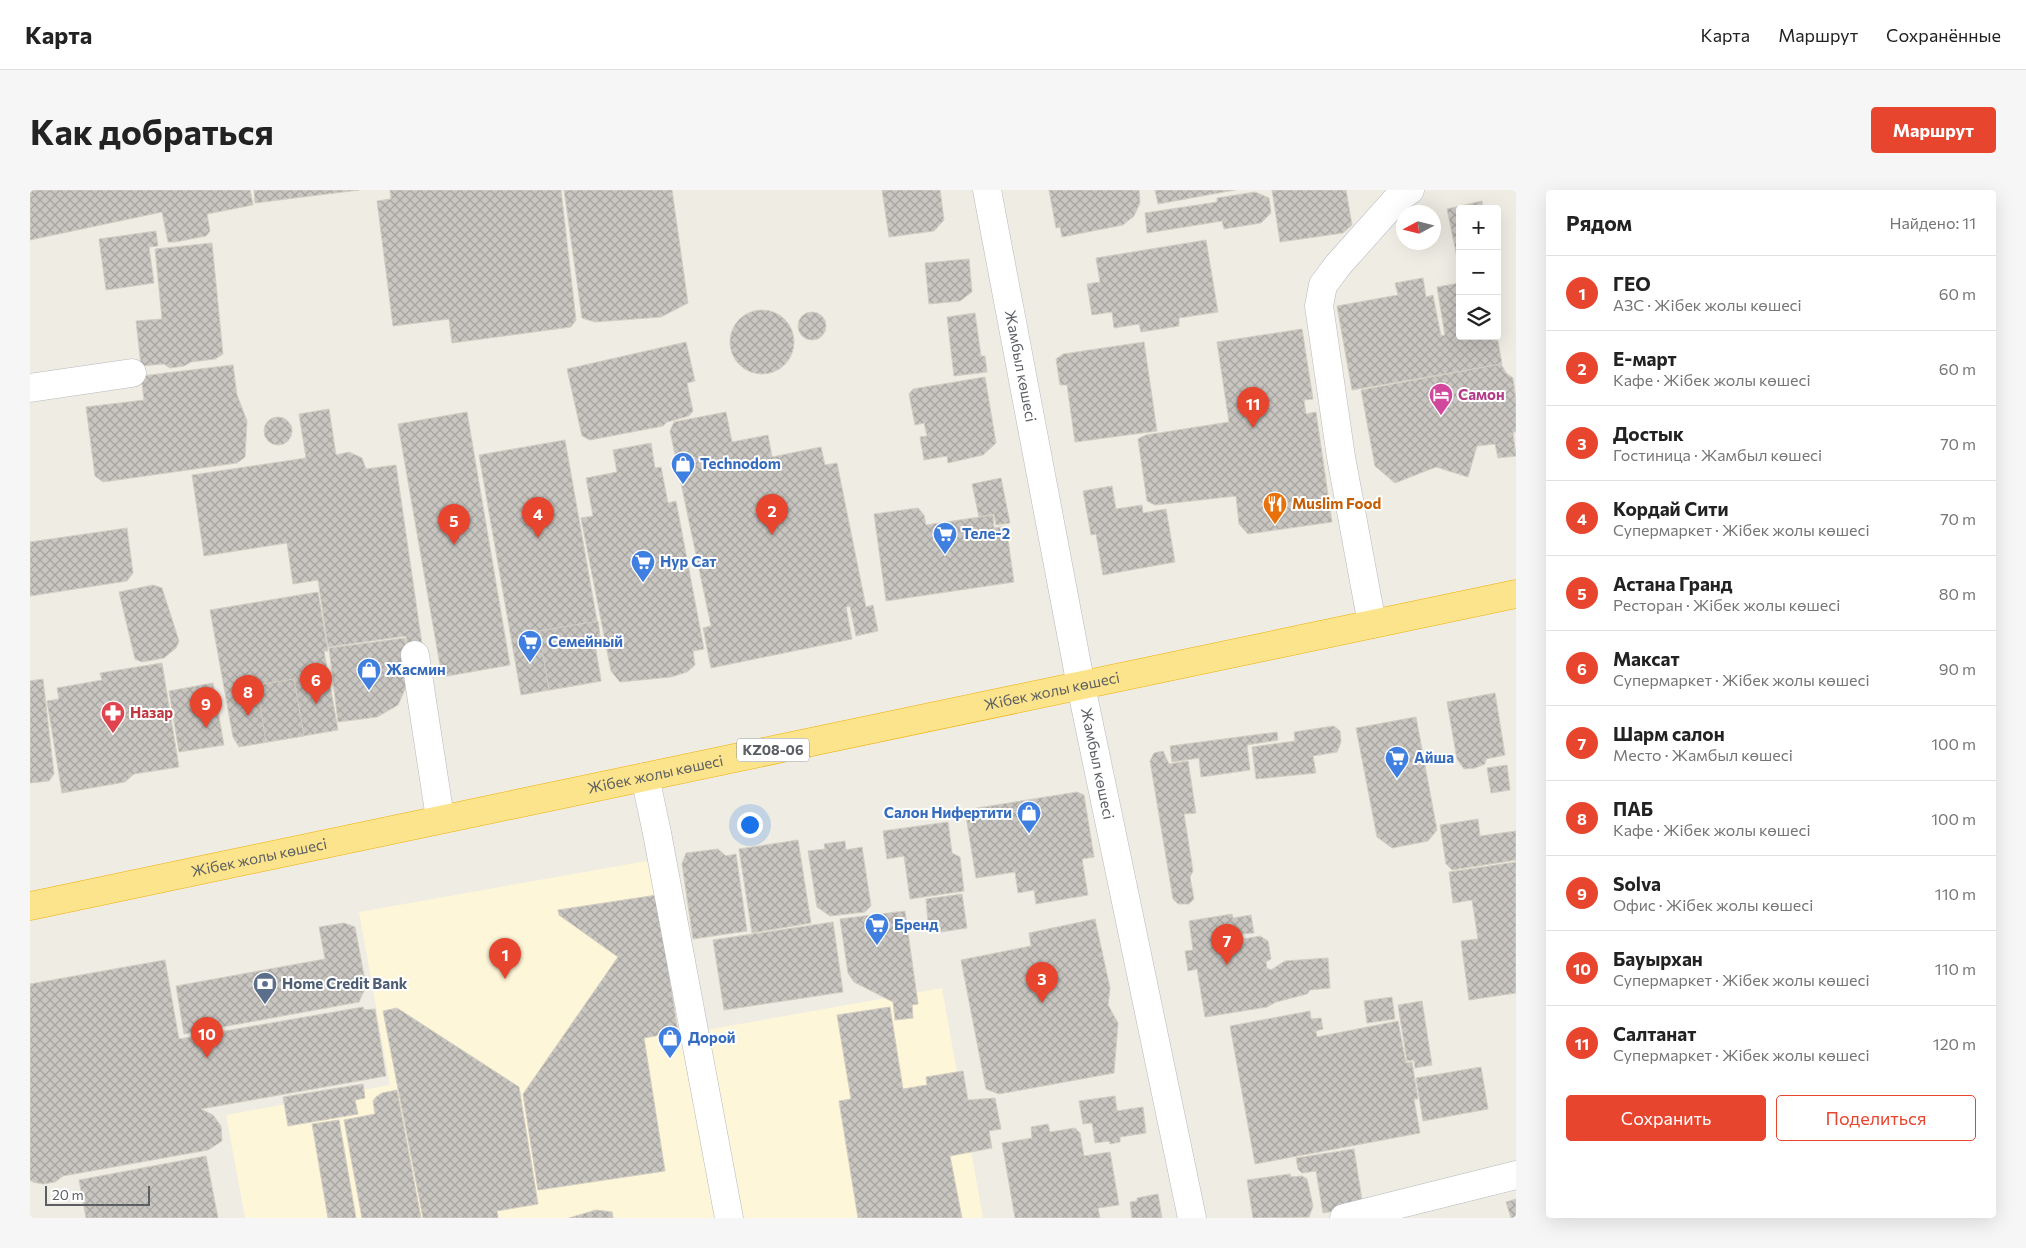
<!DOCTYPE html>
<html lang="ru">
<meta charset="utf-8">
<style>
body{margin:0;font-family:Commissioner,sans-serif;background:#f6f6f6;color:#222}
.controls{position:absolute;right:15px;top:15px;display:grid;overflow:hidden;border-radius:5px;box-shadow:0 5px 20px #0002}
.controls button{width:45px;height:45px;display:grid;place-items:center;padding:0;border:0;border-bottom:1px solid #e0e0e0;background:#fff;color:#222;font:25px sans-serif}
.compass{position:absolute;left:1366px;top:15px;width:45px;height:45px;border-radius:50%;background:#fff;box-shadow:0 5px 20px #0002;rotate:263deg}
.scale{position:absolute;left:15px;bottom:12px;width:105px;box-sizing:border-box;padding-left:5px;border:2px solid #5b5f64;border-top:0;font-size:14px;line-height:18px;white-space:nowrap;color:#5b5f64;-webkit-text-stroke:4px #fff;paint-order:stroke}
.you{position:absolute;left:719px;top:634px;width:18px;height:18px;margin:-12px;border:4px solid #fff;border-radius:50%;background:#1a73e8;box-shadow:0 0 0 8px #1a73e833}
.badge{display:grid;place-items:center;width:32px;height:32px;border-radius:50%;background:#e8452f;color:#fff;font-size:16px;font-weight:700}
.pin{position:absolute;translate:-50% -41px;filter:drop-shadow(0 1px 2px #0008)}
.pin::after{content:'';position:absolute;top:26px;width:18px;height:15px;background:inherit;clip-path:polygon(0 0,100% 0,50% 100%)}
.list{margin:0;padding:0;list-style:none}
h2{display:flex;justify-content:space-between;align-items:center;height:65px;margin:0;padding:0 20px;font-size:21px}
h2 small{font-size:16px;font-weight:400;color:#767676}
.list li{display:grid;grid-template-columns:32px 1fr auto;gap:15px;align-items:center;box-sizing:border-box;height:75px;padding:0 20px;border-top:1px solid #e0e0e0}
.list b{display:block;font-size:19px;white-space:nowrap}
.list p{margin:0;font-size:16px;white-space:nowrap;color:#767676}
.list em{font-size:16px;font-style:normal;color:#767676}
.actions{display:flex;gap:10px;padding:15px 20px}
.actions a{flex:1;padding:11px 0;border:1px solid #e8452f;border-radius:5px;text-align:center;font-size:18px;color:#e8452f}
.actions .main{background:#e8452f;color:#fff}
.icon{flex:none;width:28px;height:28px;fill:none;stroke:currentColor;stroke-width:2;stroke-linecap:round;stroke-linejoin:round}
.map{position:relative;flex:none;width:1486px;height:1028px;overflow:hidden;border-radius:5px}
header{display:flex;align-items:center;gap:30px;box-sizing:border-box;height:70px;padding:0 25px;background:#fff;border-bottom:1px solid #e0e0e0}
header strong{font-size:24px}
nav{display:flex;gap:28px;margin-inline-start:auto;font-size:18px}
.intro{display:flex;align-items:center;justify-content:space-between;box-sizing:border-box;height:120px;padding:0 30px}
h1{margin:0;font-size:35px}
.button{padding:12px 22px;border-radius:5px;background:#e8452f;color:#fff;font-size:18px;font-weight:700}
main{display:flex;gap:30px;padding:0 30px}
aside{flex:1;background:#fff;border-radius:5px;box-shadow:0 5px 20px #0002}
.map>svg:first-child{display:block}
.commercial{fill:#fef6d9}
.building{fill:url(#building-cross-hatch);stroke:#d3cec2}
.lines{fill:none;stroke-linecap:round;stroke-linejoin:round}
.minor-casing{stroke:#b6b9be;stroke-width:29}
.highway-casing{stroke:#f0af02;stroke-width:29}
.minor{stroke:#fff;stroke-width:28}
.highway{stroke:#fce48c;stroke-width:28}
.labels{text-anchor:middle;stroke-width:4;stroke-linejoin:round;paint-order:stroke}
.shield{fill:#fff;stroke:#8c8f92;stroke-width:1}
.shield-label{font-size:14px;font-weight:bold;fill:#5b5f64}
.street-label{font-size:15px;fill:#5b5f64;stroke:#fff}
.hotel-label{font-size:15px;font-weight:bold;fill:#b23c85;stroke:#fff;text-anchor:start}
.shop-label{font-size:15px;font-weight:bold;fill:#366cbe;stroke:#fff;text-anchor:start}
.food-label{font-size:15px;font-weight:bold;fill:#c56008;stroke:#fff;text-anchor:start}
.health-label{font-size:15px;font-weight:bold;fill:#be3a42;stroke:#fff;text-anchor:start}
.service-label{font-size:15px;font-weight:bold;fill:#4e5e75;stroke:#fff;text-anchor:start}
</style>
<header>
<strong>Карта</strong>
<nav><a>Карта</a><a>Маршрут</a><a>Сохранённые</a></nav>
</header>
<div class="intro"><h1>Как добраться</h1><a class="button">Маршрут</a></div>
<main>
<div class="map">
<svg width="1486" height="1028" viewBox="0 0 1486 1028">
<defs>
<pattern id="building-cross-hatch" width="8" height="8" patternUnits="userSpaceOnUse" patternTransform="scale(1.25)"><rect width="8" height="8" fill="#c9c6c1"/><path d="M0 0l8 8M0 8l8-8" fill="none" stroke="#a6a4a0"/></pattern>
</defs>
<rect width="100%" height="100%" fill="#eeece3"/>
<polygon class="commercial" points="628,669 659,843 912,798 953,1028 215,1028 196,925 360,895 329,722"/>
<g class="building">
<polygon points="0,0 220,0 223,15 177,24 180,41 176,46 145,52 138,52 132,22 0,50"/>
<polygon points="224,0 329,0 225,13"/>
<polygon points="360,0 531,0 546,130 541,137 422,153 419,129 363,136 347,11 361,9"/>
<polygon points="534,0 642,0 658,113 631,127 565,132 552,128"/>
<polygon points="852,0 910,0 914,30 904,41 859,47"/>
<polygon points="1019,0 1109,0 1110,13 1104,26 1093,35 1032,47 1030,37 1026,38"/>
<polygon points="1125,0 1205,0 1128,14"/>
<polygon points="1242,0 1316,0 1322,35 1313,43 1250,52"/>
<polygon points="1225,2 1239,8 1241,23 1231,33 1194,39 1192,31 1117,43 1115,23 1187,12 1187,8"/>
<polygon points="1452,11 1453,19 1430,19 1430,82 1417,19"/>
<polygon points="126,41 128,56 119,57 124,93 76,100 69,49"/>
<polygon points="1176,50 1188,122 1149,128 1149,136 1111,142 1109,134 1084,138 1082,122 1062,125 1057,94 1070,92 1066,68"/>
<polygon points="182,53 193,164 185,169 161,172 154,176 140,178 134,174 111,176 106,131 132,129 125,59"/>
<polygon points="939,69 942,102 930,111 899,114 895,73"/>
<polygon points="1393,88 1396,107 1403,105 1411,146 1415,145 1407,97 1430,93 1430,146 1467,146 1472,174 1322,200 1307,116 1368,105 1365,93"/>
<circle cx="732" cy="152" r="32"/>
<circle cx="782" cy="136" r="14"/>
<polygon points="945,123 951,166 955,166 957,182 924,186 917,127"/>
<polygon points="1272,139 1283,209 1274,210 1276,224 1286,222 1302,332 1218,344 1209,334 1206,306 1125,315 1117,311 1108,249 1116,245 1199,232 1187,152"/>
<polygon points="656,152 665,191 657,193 663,221 659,226 637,232 633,236 560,250 552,246 537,179"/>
<polygon points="1114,152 1127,241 1045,252 1037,195 1030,195 1026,169 1033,164"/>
<polygon points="1471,174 1476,183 1483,188 1486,210 1486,242 1483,242 1486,266 1468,268 1465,254 1447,256 1438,287 1406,277 1365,293 1345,276 1331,200"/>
<polygon points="203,175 207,205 217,231 215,267 207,273 73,292 65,286 56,217 114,210 111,186"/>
<polygon points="955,187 966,253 953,265 918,273 917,266 894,270 890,247 897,246 894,233 885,235 879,204 883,199"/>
<polygon points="299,219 306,265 319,262 332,268 336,279 366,275 392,454 377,456 376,446 298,457 288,390 263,394 257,353 174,366 162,285 276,268 269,224"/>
<polygon points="437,222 480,475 412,487 368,234"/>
<polygon points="696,222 702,252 738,245 742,267 791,257 795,275 807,273 836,417 843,415 848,441 826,446 820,416 816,417 822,449 681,478 673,438 681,436 640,241 644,232"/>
<circle cx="248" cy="241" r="14"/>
<polygon points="535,250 571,453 565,455 571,491 491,505 449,265"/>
<polygon points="621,253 625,278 631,277 638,313 646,311 674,459 663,461 665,475 657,482 641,487 590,492 581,481 551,328 563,326 556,288 587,282 583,260"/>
<polygon points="971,288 980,333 966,335 964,324 949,327 942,294"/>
<polygon points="1082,296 1086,319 1112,315 1113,323 1136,319 1145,372 1073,385 1066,344 1061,345 1053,301"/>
<polygon points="888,318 894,325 896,335 963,325 964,338 976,336 984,392 856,411 844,324"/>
<polygon points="97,338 103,383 97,391 0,406 0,352"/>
<polygon points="123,395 132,398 149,451 146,458 134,468 112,472 105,469 89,402"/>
<polygon points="288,402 298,461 294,461 308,540 209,557 203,547 180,420"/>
<polygon points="568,431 571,453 565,455 571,491 519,500 509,441"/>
<polygon points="375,448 380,488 368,515 347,527 308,532 299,458"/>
<polygon points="132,473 149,577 104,584 95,592 32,603 17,511 29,509 27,498 72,490 70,483"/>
<polygon points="13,489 24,584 19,591 0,593 0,491"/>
<polygon points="264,489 274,546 236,552 227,495"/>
<polygon points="183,493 194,555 149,562 139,501"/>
<polygon points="1465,503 1475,565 1456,569 1455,574 1445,578 1434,579 1427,569 1417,512"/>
<polygon points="1386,527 1407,640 1398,651 1362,658 1347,647 1326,538"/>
<polygon points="1304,536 1310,541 1311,552 1307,562 1283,566 1286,583 1226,589 1222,557 1265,551 1264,542"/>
<polygon points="1247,542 1248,550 1217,555 1220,580 1171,587 1169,568 1142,572 1140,556"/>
<polygon points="1133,561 1139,574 1158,571 1166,623 1154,624 1163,681 1160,687 1164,709 1159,714 1148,714 1143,709 1120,571 1124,563"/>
<polygon points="1477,575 1480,600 1461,603 1457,578"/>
<polygon points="1047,602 1054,605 1064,667 1052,669 1058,705 1006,714 1004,700 988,703 985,682 946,688 935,620"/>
<polygon points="1448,629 1450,646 1486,641 1486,670 1422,680 1416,674 1410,635"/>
<polygon points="918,632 922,663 930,667 934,701 880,709 874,666 857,669 853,641"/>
<polygon points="768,650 781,733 722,743 709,659"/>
<polygon points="815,651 816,660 832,657 841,716 835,722 800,726 787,717 778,661 795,659 794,654"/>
<polygon points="688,659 696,666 706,664 717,741 663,749 652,674 656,663"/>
<polygon points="1486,672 1486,803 1439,810 1431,751 1448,749 1442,710 1423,713 1419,682"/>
<polygon points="932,704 937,738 911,742 909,731 898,733 896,709"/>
<polygon points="627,705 648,842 614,848 635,981 508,1000 493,904 588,767 529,725 528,720"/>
<polygon points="875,721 888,814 882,815 883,828 865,830 863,812 824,792 818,783 810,729"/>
<polygon points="1202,724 1203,728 1221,725 1224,743 1212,744 1214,749 1230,746 1238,751 1241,769 1236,772 1237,778 1241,780 1255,771 1298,768 1300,798 1280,800 1277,804 1246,812 1237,817 1175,827 1167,779 1158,781 1155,761 1163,760 1159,731"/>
<polygon points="1065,729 1080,798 1078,815 1088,833 1084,883 969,904 956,899 931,770 1001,756 999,743"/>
<polygon points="803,732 813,802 694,820 683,750"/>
<polygon points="314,733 325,737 336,796 329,812 154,844 146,796 295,769 289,737"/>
<polygon points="135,770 149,849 333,817 334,820 345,819 356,886 171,919 183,925 191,936 192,951 178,960 33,986 25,992 13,994 3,992 0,990 0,794"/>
<polygon points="1362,807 1365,829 1337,833 1334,811"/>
<polygon points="1392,811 1402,875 1385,878 1384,870 1377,871 1368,815"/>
<polygon points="860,817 873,899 897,895 896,887 933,881 938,910 965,908 971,939 959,941 962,958 920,966 932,1028 828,1028 809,911 821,909 807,825"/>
<polygon points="367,818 489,897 508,1014 467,1021 468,1028 393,1028 353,821"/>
<polygon points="1280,821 1281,829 1291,828 1293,839 1286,841 1287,847 1368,831 1376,873 1382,872 1388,909 1384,909 1390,943 1225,974 1200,836"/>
<polygon points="1451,877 1458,919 1393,931 1386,888"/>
<polygon points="333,894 335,908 325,910 328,924 258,936 253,907"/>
<polygon points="367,900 391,1028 332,1028 314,930 345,924 343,911 346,907 352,903"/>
<polygon points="1085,906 1087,921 1113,917 1116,943 1090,947 1090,952 1080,954 1079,951 1065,953 1062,933 1053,934 1049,911"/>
<polygon points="309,930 326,1028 298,1028 282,934"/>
<polygon points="1018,934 1020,942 1045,938 1050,943 1054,966 1080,962 1089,1015 1068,1018 1070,1028 985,1028 972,953 1002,948 1001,937"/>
<polygon points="1324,959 1333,1016 1293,1023 1286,981 1272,983 1268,979 1266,968"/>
<polygon points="176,966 188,1028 56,1028 49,990"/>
<polygon points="1260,984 1261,987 1272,986 1277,989 1283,1016 1279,1027 1223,1028 1217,990"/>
<polygon points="1128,1004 1132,1028 1102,1028 1100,1012 1107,1011 1107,1008"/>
<polygon points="1486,1009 1486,1028 1481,1028 1476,1012"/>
<polygon points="566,1020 582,1022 583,1028 539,1028"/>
</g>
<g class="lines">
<defs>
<g id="minor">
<path id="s1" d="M 957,0 L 1051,496 L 1162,1028"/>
<polyline points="0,198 102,183"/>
<polyline points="1342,434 1311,267 1289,116 1293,95 1308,75 1367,9 1380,0"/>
<polyline points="385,465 410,628"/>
<polyline points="615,587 627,643 699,1028"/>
<polyline points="1314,1028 1486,985"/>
</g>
<g id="highway">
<path id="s2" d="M 0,716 L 1486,404"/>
</g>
</defs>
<use href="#minor" class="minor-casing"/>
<use href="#highway" class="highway-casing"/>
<use href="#minor" class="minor"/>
<use href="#highway" class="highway"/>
</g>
<defs>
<symbol id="hotel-pin" viewBox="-11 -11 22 30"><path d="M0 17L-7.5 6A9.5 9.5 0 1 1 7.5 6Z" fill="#d1479c" stroke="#fff"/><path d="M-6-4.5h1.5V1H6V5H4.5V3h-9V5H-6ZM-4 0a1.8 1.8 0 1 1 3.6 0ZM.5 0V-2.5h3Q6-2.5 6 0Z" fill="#fff"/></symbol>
<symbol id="shop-pin" viewBox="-11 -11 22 30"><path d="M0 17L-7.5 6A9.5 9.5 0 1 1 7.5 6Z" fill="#3f7fe0" stroke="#fff"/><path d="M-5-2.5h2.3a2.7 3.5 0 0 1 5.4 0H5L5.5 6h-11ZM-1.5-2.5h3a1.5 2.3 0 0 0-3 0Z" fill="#fff"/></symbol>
<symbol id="restaurant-pin" viewBox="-11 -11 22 30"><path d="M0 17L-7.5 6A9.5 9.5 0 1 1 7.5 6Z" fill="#e8710a" stroke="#fff"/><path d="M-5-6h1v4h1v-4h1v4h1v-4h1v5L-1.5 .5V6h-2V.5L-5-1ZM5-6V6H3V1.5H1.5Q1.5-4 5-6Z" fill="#fff"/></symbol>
<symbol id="supermarket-pin" viewBox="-11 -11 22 30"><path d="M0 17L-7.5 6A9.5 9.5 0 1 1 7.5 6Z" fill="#3f7fe0" stroke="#fff"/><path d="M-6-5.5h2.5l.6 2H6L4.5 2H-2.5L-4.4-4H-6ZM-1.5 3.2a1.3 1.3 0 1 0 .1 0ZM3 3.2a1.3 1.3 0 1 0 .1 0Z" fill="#fff"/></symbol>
<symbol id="pharmacy-pin" viewBox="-11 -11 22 30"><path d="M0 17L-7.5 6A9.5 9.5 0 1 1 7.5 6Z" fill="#e0444e" stroke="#fff"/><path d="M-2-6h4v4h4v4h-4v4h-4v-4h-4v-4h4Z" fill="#fff"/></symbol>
<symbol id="bank-pin" viewBox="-11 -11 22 30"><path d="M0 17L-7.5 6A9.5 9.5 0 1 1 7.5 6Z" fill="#5c6f8a" stroke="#fff"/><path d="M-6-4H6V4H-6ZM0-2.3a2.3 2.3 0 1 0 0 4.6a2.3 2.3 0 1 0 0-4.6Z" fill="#fff"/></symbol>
</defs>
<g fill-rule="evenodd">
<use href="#hotel-pin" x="1397" y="191" width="28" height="38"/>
<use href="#shop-pin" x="639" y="260" width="28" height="38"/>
<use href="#restaurant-pin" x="1231" y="300" width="28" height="38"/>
<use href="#supermarket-pin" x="901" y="330" width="28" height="38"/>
<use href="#supermarket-pin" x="599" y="358" width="28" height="38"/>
<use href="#supermarket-pin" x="486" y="438" width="28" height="38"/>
<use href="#shop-pin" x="325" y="466" width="28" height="38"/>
<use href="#pharmacy-pin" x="69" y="509" width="28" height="38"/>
<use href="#supermarket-pin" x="1353" y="554" width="28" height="38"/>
<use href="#shop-pin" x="985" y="609" width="28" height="38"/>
<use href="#supermarket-pin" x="833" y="721" width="28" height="38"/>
<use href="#bank-pin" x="221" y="780" width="28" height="38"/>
<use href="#shop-pin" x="626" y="834" width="28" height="38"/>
</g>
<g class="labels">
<rect class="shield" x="707" y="548.5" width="72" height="23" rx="4"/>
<g class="shield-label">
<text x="743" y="565">KZ08-06</text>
</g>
<g class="street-label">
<text dy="5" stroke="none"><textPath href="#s1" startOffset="179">Жамбыл көшесі</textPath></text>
<text dy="5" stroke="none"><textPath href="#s2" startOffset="1044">Жібек жолы көшесі</textPath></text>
<text dy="5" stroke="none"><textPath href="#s1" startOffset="584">Жамбыл көшесі</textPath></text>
<text dy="5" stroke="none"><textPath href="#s2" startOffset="639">Жібек жолы көшесі</textPath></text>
<text dy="5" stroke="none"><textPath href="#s2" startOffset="234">Жібек жолы көшесі</textPath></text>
</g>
<g class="hotel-label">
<text x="1428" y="210">Самон</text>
</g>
<g class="shop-label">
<text x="670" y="279">Technodom</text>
<text x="932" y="349">Теле-2</text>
<text x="630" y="377">Нур Сат</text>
<text x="518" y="457">Семейный</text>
<text x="356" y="485">Жасмин</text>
<text x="1384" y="573">Айша</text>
<text x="982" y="628" text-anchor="end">Салон Нифертити</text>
<text x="864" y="740">Бренд</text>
<text x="658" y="853">Дорой</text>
</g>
<g class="food-label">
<text x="1262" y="319">Muslim Food</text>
</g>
<g class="health-label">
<text x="100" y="528">Назар</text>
</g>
<g class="service-label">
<text x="252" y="799">Home Credit Bank</text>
</g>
</g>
</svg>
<div class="controls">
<button>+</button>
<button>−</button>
<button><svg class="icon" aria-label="layers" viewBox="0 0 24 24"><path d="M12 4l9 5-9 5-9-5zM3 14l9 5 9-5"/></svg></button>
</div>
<svg class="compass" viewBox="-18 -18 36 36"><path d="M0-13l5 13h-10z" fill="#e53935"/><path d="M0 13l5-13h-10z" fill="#767676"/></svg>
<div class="scale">20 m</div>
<div class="you"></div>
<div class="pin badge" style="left:475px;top:789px">1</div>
<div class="pin badge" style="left:742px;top:345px">2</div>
<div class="pin badge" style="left:1012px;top:813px">3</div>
<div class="pin badge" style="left:508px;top:348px">4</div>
<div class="pin badge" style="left:424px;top:355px">5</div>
<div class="pin badge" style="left:286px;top:514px">6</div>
<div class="pin badge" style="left:1197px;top:775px">7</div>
<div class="pin badge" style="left:218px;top:526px">8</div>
<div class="pin badge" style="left:176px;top:538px">9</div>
<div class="pin badge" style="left:177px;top:868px">10</div>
<div class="pin badge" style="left:1223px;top:238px">11</div>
</div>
<aside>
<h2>Рядом<small>Найдено: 11</small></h2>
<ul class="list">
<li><span class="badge">1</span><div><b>ГЕО</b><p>АЗС · Жібек жолы көшесі</p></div><em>60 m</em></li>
<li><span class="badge">2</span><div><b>Е-март</b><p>Кафе · Жібек жолы көшесі</p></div><em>60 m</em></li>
<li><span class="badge">3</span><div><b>Достык</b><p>Гостиница · Жамбыл көшесі</p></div><em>70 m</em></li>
<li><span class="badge">4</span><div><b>Кордай Сити</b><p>Супермаркет · Жібек жолы көшесі</p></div><em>70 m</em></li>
<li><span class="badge">5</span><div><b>Астана Гранд</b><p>Ресторан · Жібек жолы көшесі</p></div><em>80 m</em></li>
<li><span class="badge">6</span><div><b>Максат</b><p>Супермаркет · Жібек жолы көшесі</p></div><em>90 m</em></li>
<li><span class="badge">7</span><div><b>Шарм салон</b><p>Место · Жамбыл көшесі</p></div><em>100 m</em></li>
<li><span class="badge">8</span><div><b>ПАБ</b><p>Кафе · Жібек жолы көшесі</p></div><em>100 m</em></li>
<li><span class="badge">9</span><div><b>Solva</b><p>Офис · Жібек жолы көшесі</p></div><em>110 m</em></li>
<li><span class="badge">10</span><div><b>Бауырхан</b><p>Супермаркет · Жібек жолы көшесі</p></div><em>110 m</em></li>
<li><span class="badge">11</span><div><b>Салтанат</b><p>Супермаркет · Жібек жолы көшесі</p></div><em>120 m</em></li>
</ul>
<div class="actions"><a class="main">Сохранить</a><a>Поделиться</a></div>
</aside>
</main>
